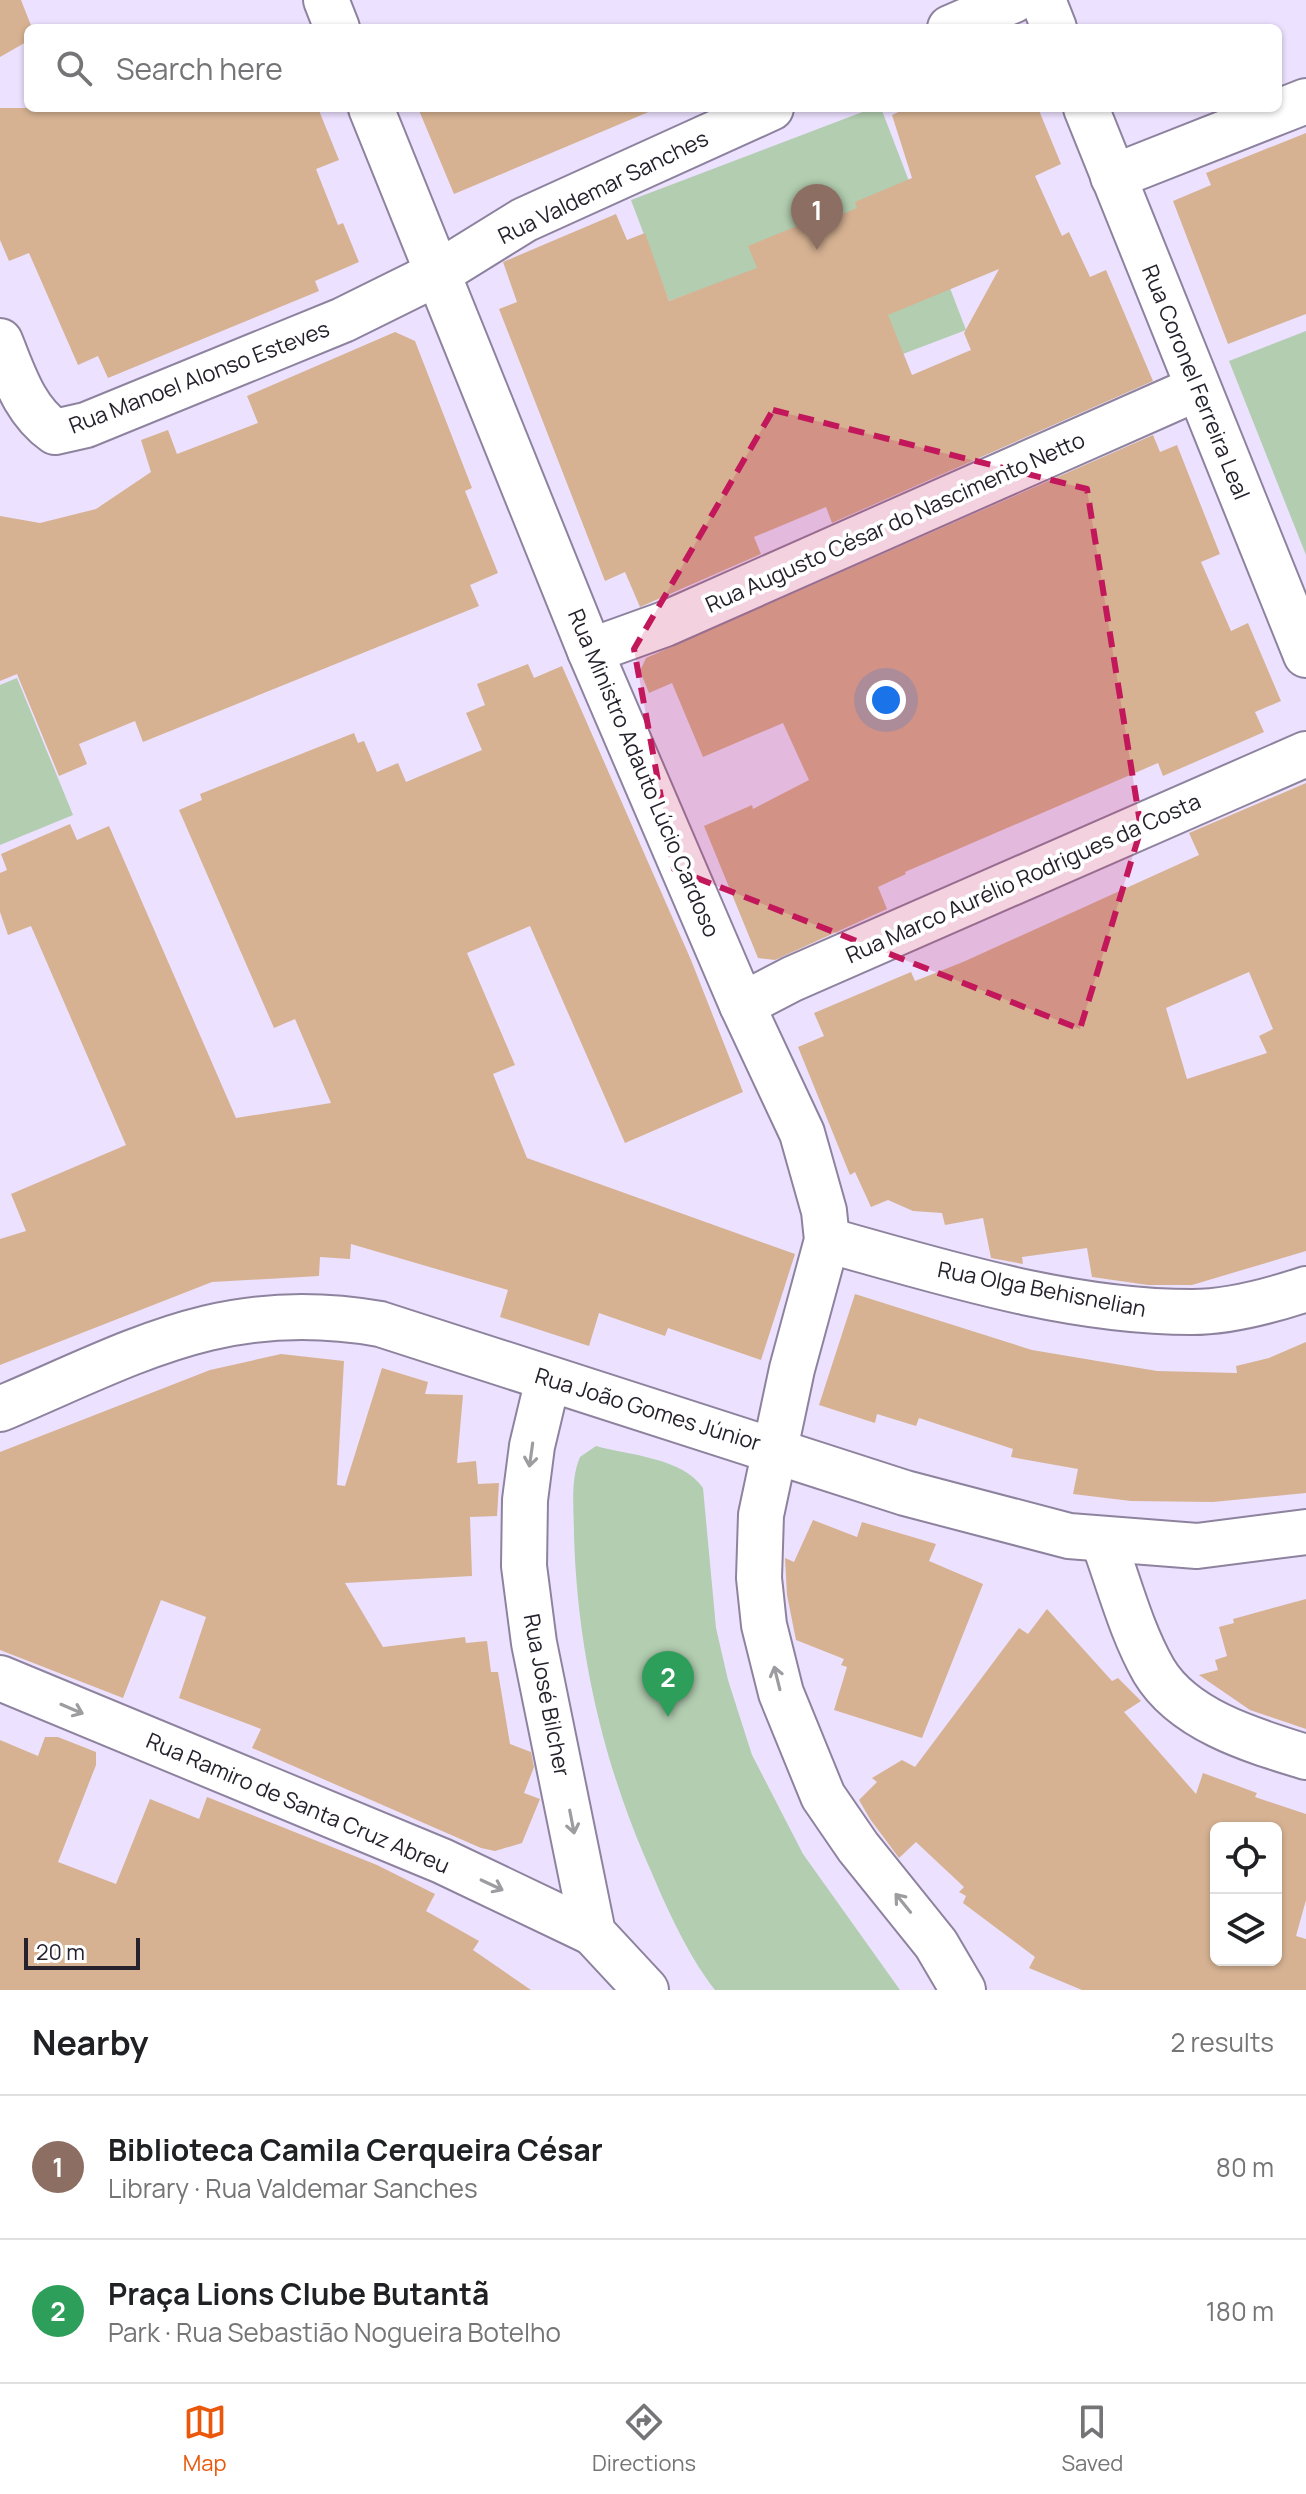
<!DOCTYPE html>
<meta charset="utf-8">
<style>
body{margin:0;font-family:Manrope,sans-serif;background:#f6f6f6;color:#202124}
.controls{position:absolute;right:24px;bottom:24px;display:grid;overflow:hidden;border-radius:12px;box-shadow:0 2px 6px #0004}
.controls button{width:72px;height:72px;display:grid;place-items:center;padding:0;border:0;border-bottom:2px solid #e0e0e0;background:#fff;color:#202124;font:40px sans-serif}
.scale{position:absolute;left:24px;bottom:20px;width:116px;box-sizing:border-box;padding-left:8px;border:4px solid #26222d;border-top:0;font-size:22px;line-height:28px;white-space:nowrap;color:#26222d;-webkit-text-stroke:6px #fff;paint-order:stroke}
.you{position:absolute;left:886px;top:700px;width:28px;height:28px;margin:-20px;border:6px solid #fff;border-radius:50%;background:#1a73e8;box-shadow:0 0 0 12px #1a73e833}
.badge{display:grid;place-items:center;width:52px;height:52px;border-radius:50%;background:#ea580c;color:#fff;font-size:26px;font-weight:700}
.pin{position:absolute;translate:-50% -66px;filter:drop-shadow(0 2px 4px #0008)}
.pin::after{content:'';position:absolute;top:42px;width:28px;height:24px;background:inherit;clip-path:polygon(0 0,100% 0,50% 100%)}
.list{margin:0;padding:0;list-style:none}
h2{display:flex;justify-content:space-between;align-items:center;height:104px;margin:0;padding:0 32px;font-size:34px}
h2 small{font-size:26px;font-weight:400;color:#757577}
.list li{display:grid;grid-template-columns:52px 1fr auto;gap:24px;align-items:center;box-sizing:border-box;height:144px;padding:0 32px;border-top:2px solid #e0e0e0}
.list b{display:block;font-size:30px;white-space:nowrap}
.list p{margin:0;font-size:26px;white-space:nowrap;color:#757577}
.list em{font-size:26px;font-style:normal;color:#757577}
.icon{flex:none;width:44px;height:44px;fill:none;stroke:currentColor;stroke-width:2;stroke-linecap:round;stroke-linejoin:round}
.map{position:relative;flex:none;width:1306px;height:1990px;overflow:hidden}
.search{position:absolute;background:#fff;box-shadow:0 2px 6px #0004;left:24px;right:24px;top:24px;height:88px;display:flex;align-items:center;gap:20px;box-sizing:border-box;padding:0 28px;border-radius:12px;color:#757577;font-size:30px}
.sheet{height:392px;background:#fff}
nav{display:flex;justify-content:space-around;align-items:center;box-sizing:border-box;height:112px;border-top:2px solid #e0e0e0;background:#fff;font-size:22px;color:#757577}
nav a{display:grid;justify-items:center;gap:4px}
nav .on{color:#ea580c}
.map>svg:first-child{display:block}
.green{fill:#b2cdb0}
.building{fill:#d6b292;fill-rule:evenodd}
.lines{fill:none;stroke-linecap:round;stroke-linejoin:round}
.street-casing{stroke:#8e839e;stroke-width:48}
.street{stroke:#fff;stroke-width:44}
.oneway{stroke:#9d9ca0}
.marked{fill:#c2185b;fill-opacity:0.2;stroke:#c2185b;stroke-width:6;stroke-dasharray:16 10;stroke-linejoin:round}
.labels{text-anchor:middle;stroke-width:8;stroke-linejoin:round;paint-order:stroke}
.street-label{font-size:22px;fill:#26222d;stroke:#fff}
</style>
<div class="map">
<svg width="1306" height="1990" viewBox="0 0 1306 1990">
<rect width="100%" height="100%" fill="#ece1fe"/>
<g class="green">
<polygon points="873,108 881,108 966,330 766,406 719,283 669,301 631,200"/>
<polygon points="1306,331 1306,555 1229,361"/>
<polygon points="17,678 73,815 0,845 0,685"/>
<path d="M 596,1446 C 629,1455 683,1458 703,1488 L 716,1628 L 728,1680 L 752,1755 L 803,1854 L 900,1990 L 715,1990 C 684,1950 664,1901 644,1855 C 601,1754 577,1645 574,1535 C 574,1510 570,1480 580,1457 Z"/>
</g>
<g class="building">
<polygon points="0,0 21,0 32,28 28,28 28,41 0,57"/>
<polygon points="0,108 318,108 339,160 316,169 338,225 343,223 359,262 315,281 319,291 108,378 98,356 78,365 29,253 9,261 0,240"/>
<polygon points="418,108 658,108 454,194"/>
<path d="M 907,108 L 1038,108 L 1061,164 L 1035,176 L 1062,236 L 1069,232 L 1090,277 L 1106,270 L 1153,381 L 832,523 L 826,507 L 754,537 L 761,554 L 640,607 L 625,572 L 605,581 L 499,309 L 517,302 L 503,262 L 616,214 L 627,240 L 645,233 L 669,301 L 757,268 L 748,246 L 802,224 L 804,230 L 857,208 L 855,202 L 912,178 L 892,115 ZM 999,269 L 964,333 L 971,350 L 912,375 L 888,315 Z"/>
<polygon points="1306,133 1306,314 1228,344 1173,201 1211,185 1206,173"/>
<polygon points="395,332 415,341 472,488 465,491 498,573 470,585 479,606 143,742 135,721 79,744 87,764 59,776 17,674 0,681 0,516 40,523 96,509 151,472 141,440 168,430 177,454 258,423 247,396"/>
<polygon points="1153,435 1160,452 1177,445 1220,554 1201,562 1231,631 1248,623 1281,701 1255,712 1264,732 1163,776 1158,763 905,872 906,874 878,887 887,909 775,960 758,958 704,826 752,805 753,809 809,780 783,723 703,757 672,683 649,693 640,671 646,658"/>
<polygon points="528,664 534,678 562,666 691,960 743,1092 625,1143 530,926 467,953 515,1065 493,1074 527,1158 795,1254 761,1360 668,1328 665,1336 599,1313 589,1346 500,1317 508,1290 351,1244 350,1259 320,1257 319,1276 212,1282 0,1365 0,1239 26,1231 11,1194 126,1145 31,926 8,935 0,912 0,873 7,870 1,854 70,824 77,840 109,826 236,1118 331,1103 295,1019 274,1028 179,810 202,800 200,794 354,733 358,743 364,741 377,772 398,763 406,782 482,750 466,713 485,705 477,684"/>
<path d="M 1306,783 L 1306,1251 L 1192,1285 L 1148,1285 L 1092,1277 L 1087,1248 L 1022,1257 L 1023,1264 L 991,1258 L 983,1218 L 945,1225 L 942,1213 L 913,1211 L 888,1200 L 871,1207 L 855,1172 L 850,1175 L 798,1047 L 824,1036 L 814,1013 L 911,972 L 915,981 L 963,962 L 1199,855 L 1189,833 ZM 1249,972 L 1273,1029 L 1259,1036 L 1267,1053 L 1187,1079 L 1166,1008 Z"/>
<polygon points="855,1294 1032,1350 1157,1371 1237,1373 1236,1366 1269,1358 1306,1342 1306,1493 1213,1502 1131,1501 1073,1494 1078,1469 1011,1457 1013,1449 919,1418 916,1426 877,1414 875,1423 819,1405"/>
<polygon points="281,1354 344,1361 337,1485 345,1486 382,1368 428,1382 425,1394 463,1395 457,1463 476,1461 478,1484 499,1483 497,1516 470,1517 472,1576 345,1583 383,1647 465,1637 466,1643 487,1641 491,1672 498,1672 510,1744 531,1752 534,1767 524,1793 540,1799 522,1843 495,1851 481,1848 252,1748 261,1729 179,1698 206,1617 161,1600 123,1698 0,1650 0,1452 210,1370"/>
<polygon points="813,1520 857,1537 862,1522 936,1544 929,1561 983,1584 922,1738 834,1710 847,1667 841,1665 844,1659 796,1640 787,1595 785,1558 794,1562"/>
<polygon points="1306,1599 1306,1729 1250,1710 1199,1675 1218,1670 1215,1660 1227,1656 1219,1627 1234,1623 1233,1619"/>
<path d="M 1047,1609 L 1112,1681 L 1118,1678 L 1141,1701 L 1124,1712 L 1196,1794 L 1203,1773 L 1257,1793 L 1255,1797 L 1306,1814 L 1306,1900 L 1296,1936 L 1306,1939 L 1306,1990 L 1082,1990 L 1029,1968 L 1035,1957 L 963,1903 L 966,1896 L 959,1892 L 964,1887 L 916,1842 L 899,1858 L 870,1819 L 859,1800 L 877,1782 L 872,1778 L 902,1760 L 915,1767 L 1019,1628 L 1028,1634 ZM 1216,1828 L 1276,1828 L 1276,1960 L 1216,1960 Z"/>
<polygon points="45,1737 58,1737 96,1752 96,1765 58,1862 116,1884 150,1799 199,1819 207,1797 377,1865 435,1894 426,1911 479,1941 473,1950 531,1990 0,1990 0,1740 38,1756"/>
</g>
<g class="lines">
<defs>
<g id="street">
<polyline points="326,0 337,28"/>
<polyline points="1043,0 1054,28"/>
<polyline points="950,28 1014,0"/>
<polyline points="371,108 590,651 742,1005 802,1133 824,1211 827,1240 792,1369 761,1515 759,1578 764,1625 781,1693 823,1796 858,1847 936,1944 963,1990"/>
<polyline points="1086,108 1306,655"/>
<polyline points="1113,177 1306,101"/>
<path d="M 0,341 C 14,375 24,410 55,432 L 86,425 L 343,320 L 440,272 L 524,220 L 771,108"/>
<polyline points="590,651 665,624 1198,388"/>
<polyline points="742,1005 792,979 1306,754"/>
<path d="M 827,1240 C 945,1273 1069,1312 1192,1312 C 1230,1312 1270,1301 1306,1289"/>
<polyline points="548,1379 532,1446 525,1500 524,1566 534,1643 593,1933 646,1990"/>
<path d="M 0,1409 C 137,1351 225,1297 380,1324 L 905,1493 L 1069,1536 L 1197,1546 L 1306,1532"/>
<path d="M 1103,1540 C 1119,1583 1131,1631 1154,1671 C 1184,1721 1254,1741 1306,1757"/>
<polyline points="0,1678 442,1861 593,1933"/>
</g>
</defs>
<use href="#street" class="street-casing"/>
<use href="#street" class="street"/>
</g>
<defs><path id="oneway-shaft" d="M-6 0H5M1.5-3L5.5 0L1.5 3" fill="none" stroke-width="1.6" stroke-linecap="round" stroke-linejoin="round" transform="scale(2)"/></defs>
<g class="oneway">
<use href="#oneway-shaft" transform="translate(531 1455) rotate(98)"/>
<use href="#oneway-shaft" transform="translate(777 1678) rotate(-104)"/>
<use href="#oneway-shaft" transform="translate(72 1709) rotate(23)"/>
<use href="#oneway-shaft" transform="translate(572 1822) rotate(79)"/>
<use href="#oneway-shaft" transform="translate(492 1885) rotate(25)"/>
<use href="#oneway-shaft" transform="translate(903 1903) rotate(-129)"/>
</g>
<path class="marked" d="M 773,410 L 1087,489 L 1141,829 L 1080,1029 L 674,869 L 634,649 Z"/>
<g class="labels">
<g class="street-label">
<text transform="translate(603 187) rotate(-26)" y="8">Rua Valdemar Sanches</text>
<text transform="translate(199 377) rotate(-21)" y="8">Rua Manoel Alonso Esteves</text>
<text transform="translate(1196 382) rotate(68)" y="8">Rua Coronel Ferreira Leal</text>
<text transform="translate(895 522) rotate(-24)" y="8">Rua Augusto César do Nascimento Netto</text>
<text transform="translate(644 773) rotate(67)" y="8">Rua Ministro Adauto Lúcio Cardoso</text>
<text transform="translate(1023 878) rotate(-24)" y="8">Rua Marco Aurélio Rodrigues da Costa</text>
<text transform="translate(1042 1289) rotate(11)" y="8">Rua Olga Behisnelian</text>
<text transform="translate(648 1409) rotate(17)" y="8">Rua João Gomes Júnior</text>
<text transform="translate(547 1695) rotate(79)" y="8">Rua José Bilcher</text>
<text transform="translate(298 1803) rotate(23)" y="8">Rua Ramiro de Santa Cruz Abreu</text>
</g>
</g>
</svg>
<div class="controls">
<button><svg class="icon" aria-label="locate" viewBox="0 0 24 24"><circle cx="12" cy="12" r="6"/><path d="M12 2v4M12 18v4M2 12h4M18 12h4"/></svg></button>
<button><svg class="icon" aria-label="layers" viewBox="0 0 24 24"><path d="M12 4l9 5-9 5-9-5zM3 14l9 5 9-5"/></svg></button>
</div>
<div class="scale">20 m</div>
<div class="you"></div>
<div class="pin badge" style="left:817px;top:250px;background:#8d6e63">1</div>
<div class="pin badge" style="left:668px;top:1717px;background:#2e9e5b">2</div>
<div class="search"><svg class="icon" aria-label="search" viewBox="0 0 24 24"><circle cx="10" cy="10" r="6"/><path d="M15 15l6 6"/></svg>Search here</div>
</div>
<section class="sheet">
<h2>Nearby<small>2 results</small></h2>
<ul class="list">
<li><span class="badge" style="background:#8d6e63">1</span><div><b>Biblioteca Camila Cerqueira César</b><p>Library · Rua Valdemar Sanches</p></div><em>80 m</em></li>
<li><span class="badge" style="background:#2e9e5b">2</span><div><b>Praça Lions Clube Butantã</b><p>Park · Rua Sebastião Nogueira Botelho</p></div><em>180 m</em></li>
</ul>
</section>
<nav>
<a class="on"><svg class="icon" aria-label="map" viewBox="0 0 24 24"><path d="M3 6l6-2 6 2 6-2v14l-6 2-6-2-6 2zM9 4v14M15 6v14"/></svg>Map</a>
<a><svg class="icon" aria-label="directions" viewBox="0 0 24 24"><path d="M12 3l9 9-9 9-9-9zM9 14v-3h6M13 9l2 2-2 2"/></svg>Directions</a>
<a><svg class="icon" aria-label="saved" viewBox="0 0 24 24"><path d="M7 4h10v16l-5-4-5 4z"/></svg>Saved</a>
</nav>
